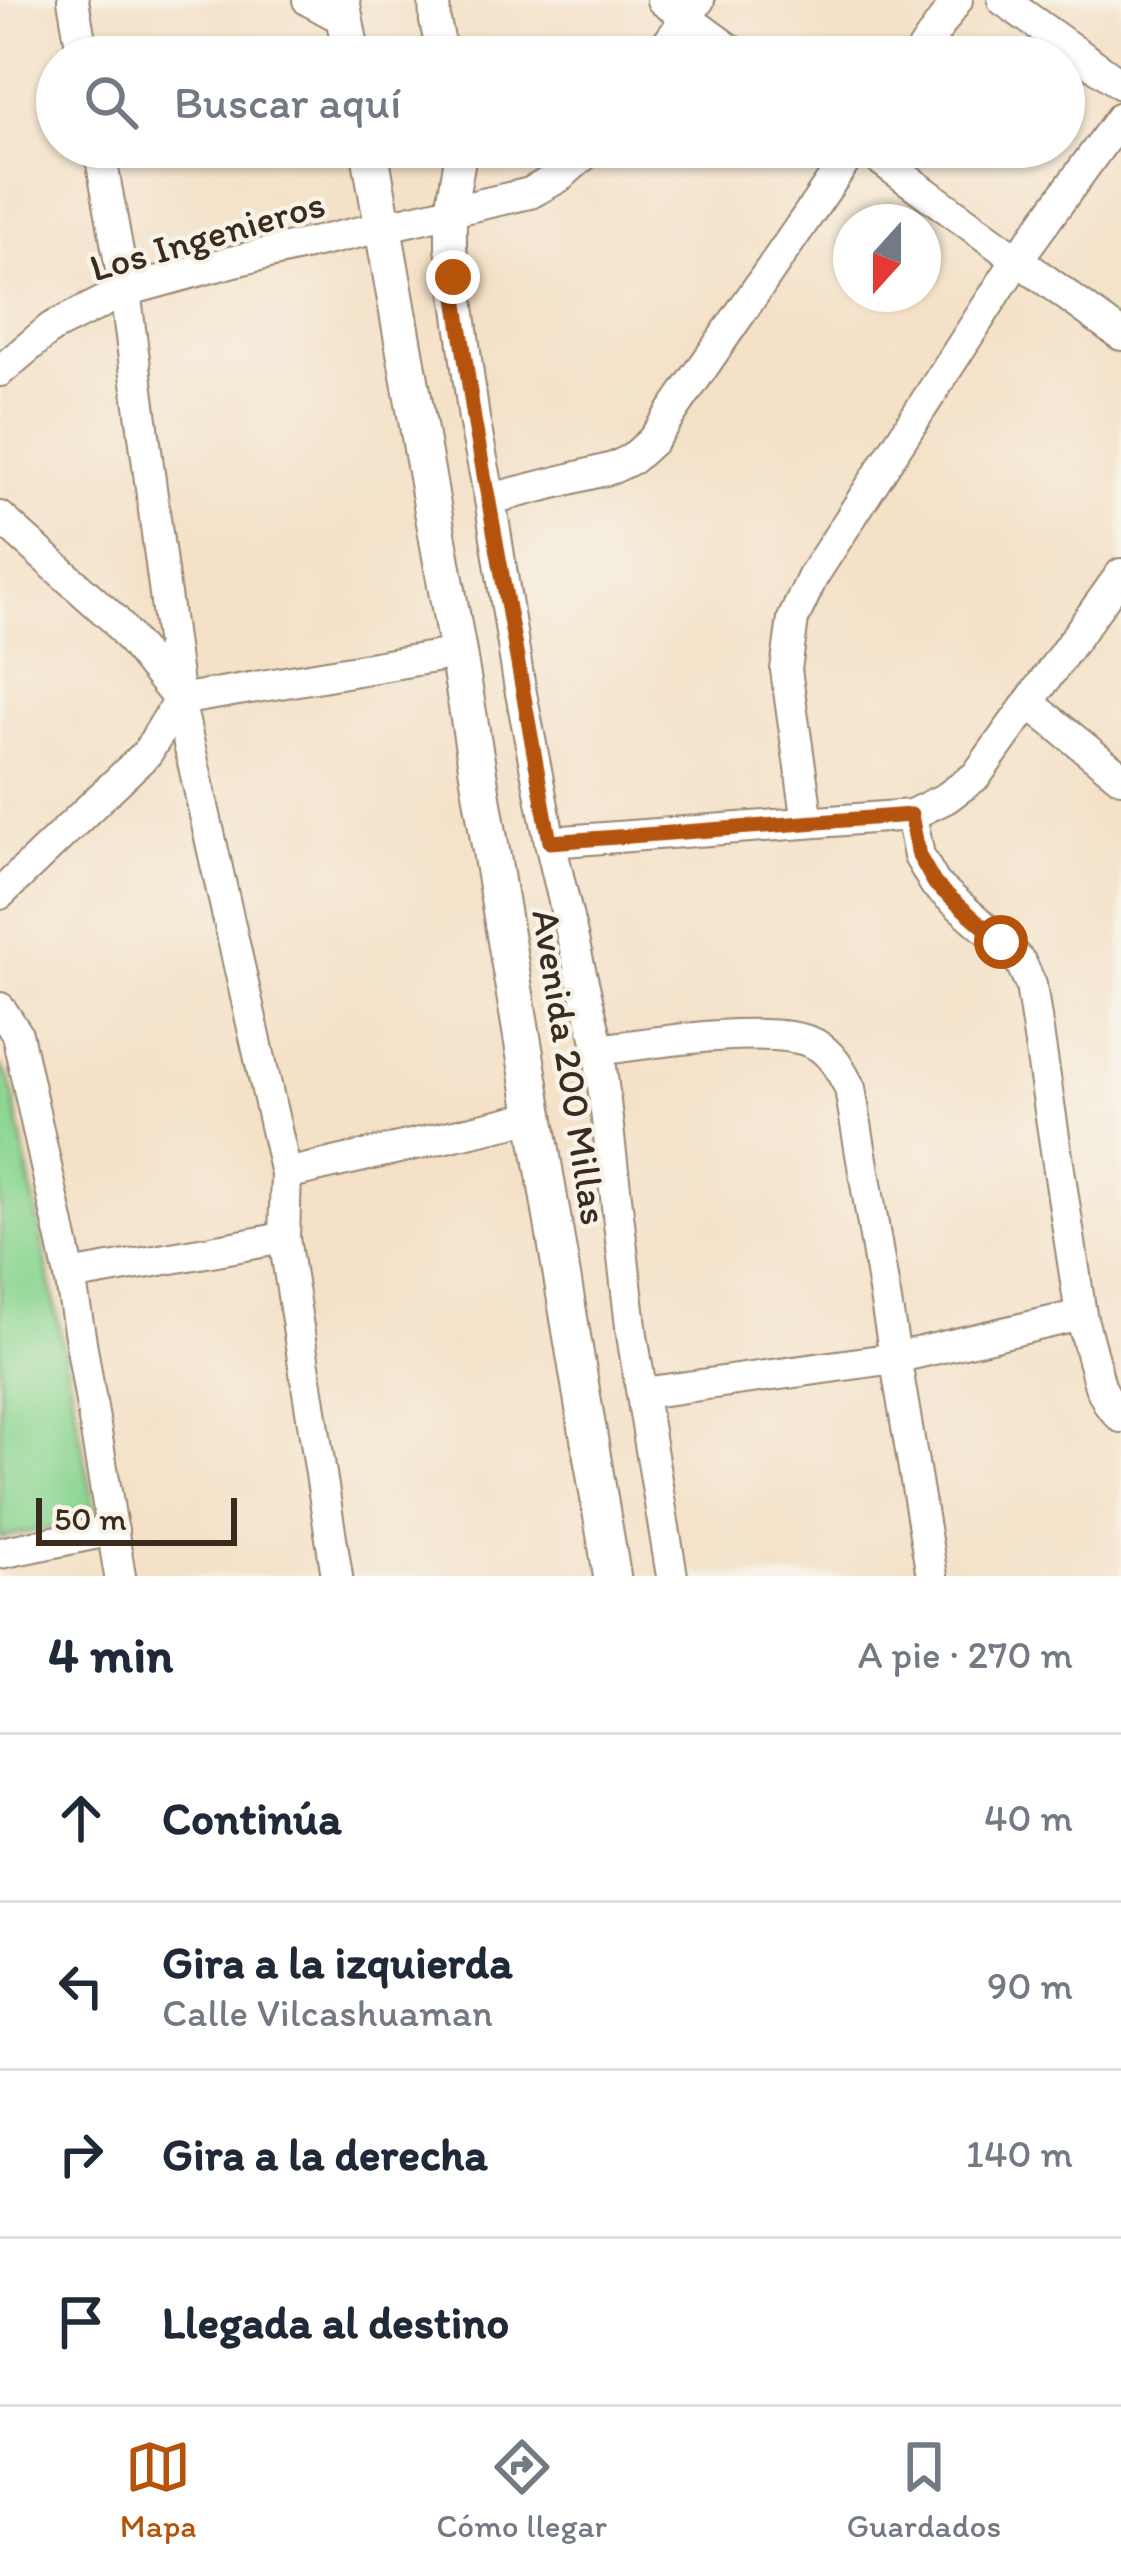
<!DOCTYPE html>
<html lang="es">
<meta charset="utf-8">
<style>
body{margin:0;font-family:Itim,sans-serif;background:#f6f6f7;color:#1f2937}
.compass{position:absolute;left:833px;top:204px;width:108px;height:108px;border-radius:50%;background:#fff;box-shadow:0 3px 9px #0004;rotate:201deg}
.scale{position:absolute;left:36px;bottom:30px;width:201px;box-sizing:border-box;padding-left:12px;border:6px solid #3b2a1e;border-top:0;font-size:33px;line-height:42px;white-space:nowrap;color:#3b2a1e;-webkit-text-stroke:9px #f7f3e8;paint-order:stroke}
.stop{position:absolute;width:36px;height:36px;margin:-27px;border:9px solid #b45309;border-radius:50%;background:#fff}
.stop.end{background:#b45309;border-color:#fff;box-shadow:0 3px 12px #0008}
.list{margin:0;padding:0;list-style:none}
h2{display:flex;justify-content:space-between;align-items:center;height:156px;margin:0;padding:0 48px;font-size:51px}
h2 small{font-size:39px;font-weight:400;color:#747a83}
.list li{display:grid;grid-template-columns:78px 1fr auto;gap:36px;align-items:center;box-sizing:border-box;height:168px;padding:0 48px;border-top:3px solid #e0e1e3}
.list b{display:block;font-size:45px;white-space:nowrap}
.list p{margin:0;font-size:39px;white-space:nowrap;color:#747a83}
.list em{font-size:39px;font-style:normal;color:#747a83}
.icon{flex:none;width:66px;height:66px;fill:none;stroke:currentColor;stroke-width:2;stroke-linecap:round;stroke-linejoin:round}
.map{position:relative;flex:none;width:1121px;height:1576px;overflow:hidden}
.search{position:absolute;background:#fff;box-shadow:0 3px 9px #0004;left:36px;right:36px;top:36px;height:132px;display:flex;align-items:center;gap:30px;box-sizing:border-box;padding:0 42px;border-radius:66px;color:#747a83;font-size:45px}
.sheet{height:828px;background:#fff}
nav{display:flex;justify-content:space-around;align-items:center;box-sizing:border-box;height:168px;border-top:3px solid #e0e1e3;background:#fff;font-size:33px;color:#747a83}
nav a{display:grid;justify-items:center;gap:6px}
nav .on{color:#b45309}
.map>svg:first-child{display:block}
.green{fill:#8cd692;stroke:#648058;stroke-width:3}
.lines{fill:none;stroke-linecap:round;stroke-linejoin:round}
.minor-casing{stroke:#988672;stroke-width:34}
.major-casing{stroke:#988672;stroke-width:40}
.minor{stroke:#fff;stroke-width:30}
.major{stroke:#fff;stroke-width:36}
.route{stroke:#b45309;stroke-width:15}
.labels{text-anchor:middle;stroke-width:9;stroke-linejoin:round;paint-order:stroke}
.street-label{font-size:39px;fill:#3b2a1e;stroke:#f7f3e8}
</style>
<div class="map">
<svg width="1121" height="1576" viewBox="0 0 1121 1576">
<rect width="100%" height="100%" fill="#f7f3e8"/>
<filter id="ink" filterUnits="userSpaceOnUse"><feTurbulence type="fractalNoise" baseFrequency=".00833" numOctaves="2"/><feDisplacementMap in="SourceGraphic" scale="24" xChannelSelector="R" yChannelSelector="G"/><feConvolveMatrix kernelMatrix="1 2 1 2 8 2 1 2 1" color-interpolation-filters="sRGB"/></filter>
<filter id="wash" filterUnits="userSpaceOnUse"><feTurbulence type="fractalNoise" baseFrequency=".004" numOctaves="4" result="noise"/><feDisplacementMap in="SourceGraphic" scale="48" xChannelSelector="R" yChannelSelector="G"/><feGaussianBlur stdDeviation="2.7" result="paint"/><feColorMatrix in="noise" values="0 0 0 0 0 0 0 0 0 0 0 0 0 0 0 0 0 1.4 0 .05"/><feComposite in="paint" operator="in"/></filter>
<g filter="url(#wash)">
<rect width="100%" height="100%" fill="#f4e1c7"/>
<polygon class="green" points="0,1066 10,1079 97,1519 0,1538"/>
</g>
<g filter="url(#ink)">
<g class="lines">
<defs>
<g id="minor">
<polyline points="73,0 83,57"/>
<polyline points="308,0 345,20"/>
<polyline points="434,0 435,21 443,57"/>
<polyline points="662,0 740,57"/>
<polyline points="1003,0 1121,84"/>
<polyline points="658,57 699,0"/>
<polyline points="918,57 957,0"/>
<polyline points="99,147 125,291 179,700 286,1174 284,1238 337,1576"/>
<polyline points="462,147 451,210 451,247 474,419 490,499 519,683 550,842 599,1050 632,1335 672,1576"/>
<polyline points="863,147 1121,335"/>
<polyline points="0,371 51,328 125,291 230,262 530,193 559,177 593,147"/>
<polyline points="490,499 613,468 632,459 652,441 855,147"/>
<polyline points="0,517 114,619 179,700"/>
<polyline points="1029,703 1121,777"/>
<polyline points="911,815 919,856 935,884 1001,942 1021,963 1031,985 1081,1315 1100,1386 1109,1404 1121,1417"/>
<polyline points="808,822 786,670 793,619 813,576 1017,260 1121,117"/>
<polyline points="550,842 911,815 946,798 976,776 1121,574"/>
<polyline points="0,894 147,753 179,700 458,653"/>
<polyline points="0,1008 17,1034 70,1276 120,1576"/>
<path d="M 599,1050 C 647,1043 775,1023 815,1044 C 833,1054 841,1071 850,1088 L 932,1576"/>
<polyline points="286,1174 537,1116"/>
<polyline points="70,1276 284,1238"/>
<polyline points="643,1393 895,1358 1081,1315"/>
<polyline points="0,1553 113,1530"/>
</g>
<g id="major">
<polyline points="341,0 352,57"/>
<polyline points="369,147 458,653 612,1576"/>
</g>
</defs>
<use href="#minor" class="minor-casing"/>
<use href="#major" class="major-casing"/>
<use href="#minor" class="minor"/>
<use href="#major" class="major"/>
</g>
</g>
<g class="lines" filter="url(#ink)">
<polyline class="route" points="453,277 474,419 550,842 911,815 919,856 935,884 1001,942"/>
</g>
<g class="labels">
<g class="street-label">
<text transform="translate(207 235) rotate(-16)" y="14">Los Ingenieros</text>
<text transform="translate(571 1067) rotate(81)" y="14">Avenida 200 Millas</text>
</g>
</g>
</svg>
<svg class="compass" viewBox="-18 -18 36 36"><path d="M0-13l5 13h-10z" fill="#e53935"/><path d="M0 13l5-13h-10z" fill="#747a83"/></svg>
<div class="scale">50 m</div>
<div class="stop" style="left:1001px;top:942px"></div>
<div class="stop end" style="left:453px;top:277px"></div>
<div class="search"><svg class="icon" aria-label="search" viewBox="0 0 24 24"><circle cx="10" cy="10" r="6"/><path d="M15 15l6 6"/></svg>Buscar aquí</div>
</div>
<section class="sheet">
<h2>4 min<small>A pie · 270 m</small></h2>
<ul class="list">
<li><svg class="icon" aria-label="ahead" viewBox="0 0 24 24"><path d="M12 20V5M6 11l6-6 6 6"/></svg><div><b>Continúa</b></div><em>40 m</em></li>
<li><svg class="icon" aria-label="left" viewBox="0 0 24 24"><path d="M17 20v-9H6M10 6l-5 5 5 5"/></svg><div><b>Gira a la izquierda</b><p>Calle Vilcashuaman</p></div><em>90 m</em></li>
<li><svg class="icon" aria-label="right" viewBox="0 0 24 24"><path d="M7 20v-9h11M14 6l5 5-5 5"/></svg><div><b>Gira a la derecha</b></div><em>140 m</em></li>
<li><svg class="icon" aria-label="arrive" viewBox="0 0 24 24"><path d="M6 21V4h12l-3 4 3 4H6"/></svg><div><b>Llegada al destino</b></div></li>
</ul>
</section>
<nav>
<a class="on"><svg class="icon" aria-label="map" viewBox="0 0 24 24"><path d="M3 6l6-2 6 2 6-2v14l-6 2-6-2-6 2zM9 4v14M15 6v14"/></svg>Mapa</a>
<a><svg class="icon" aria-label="directions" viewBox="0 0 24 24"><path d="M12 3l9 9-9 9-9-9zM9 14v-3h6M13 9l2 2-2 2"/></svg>Cómo llegar</a>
<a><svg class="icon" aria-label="saved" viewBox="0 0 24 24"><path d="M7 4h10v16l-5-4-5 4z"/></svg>Guardados</a>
</nav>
